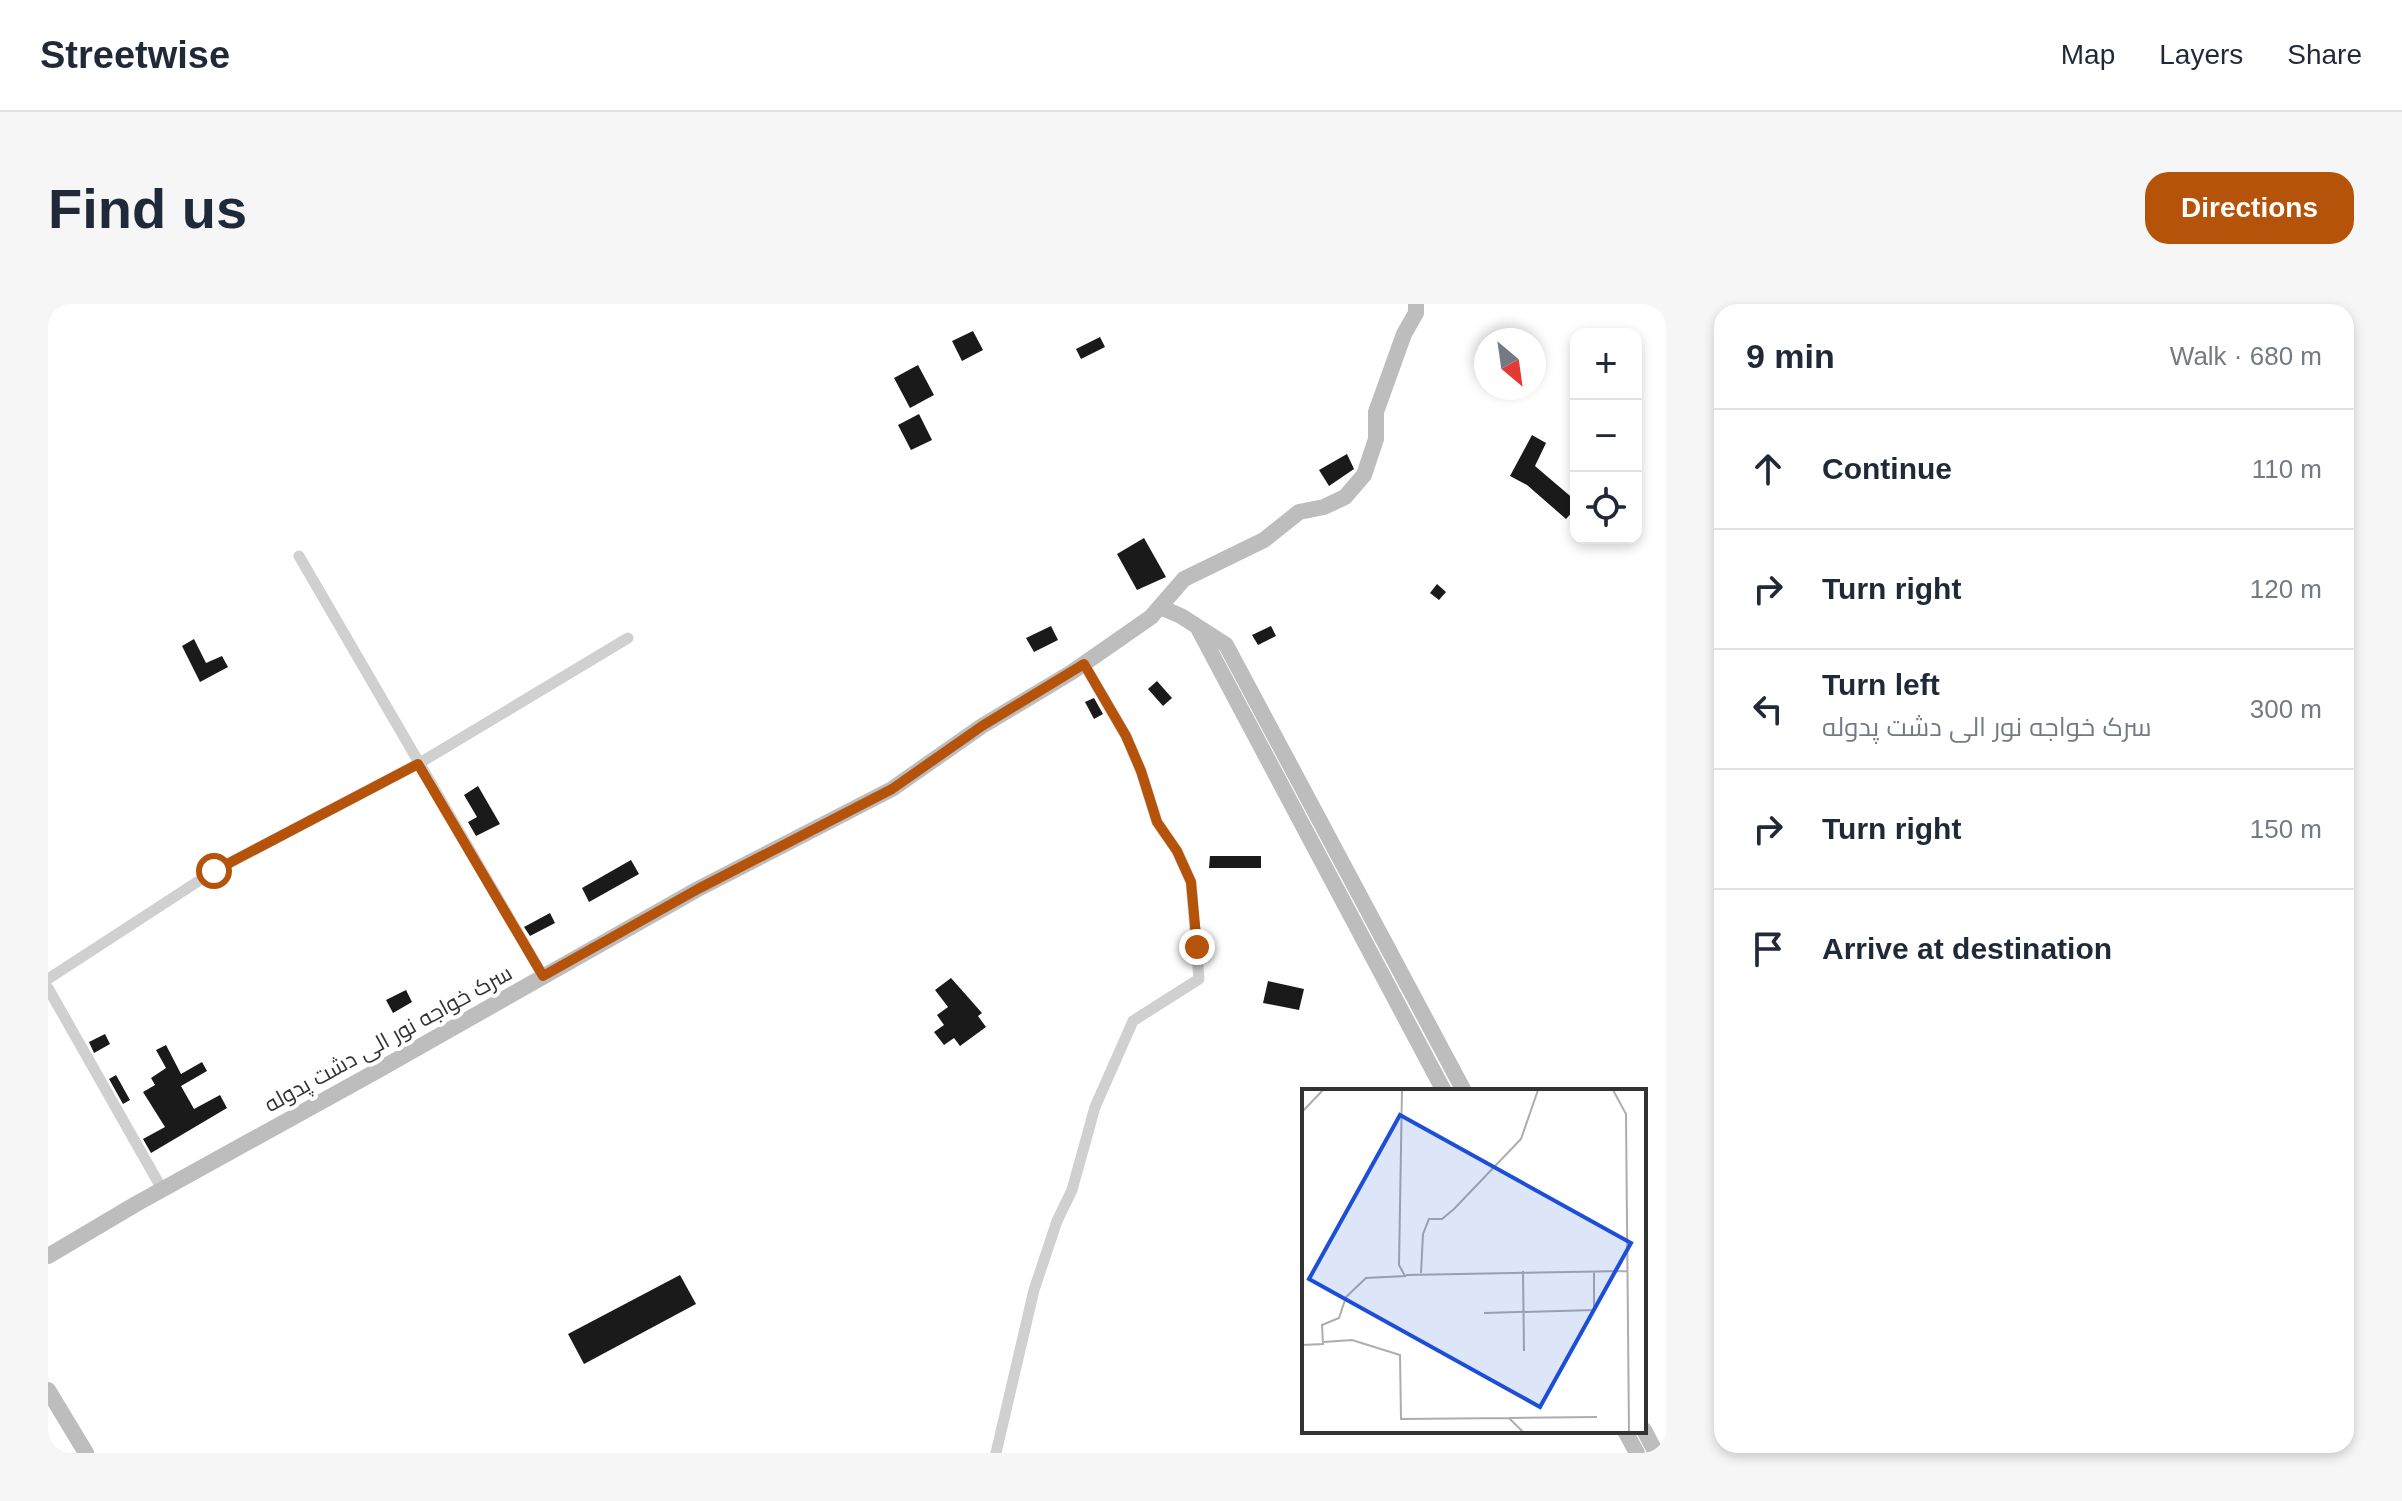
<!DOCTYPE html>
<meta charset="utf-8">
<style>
body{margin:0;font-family:Arial,Cairo,sans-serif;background:#f6f6f7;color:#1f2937}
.controls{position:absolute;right:24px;top:24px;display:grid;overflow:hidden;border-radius:16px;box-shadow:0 4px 12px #0003}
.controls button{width:72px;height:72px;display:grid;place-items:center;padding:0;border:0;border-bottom:2px solid #e0e1e3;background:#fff;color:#1f2937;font:40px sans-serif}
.compass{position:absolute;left:1426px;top:24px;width:72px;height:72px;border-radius:50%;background:#fff;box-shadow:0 4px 12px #0003;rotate:151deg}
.stop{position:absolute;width:24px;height:24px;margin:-18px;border:6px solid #b45309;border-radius:50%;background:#fff}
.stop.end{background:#b45309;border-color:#fff;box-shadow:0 2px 8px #0008}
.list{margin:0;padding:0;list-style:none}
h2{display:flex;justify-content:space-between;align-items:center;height:104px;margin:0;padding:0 32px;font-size:34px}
h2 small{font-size:26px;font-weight:400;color:#747a83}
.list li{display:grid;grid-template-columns:52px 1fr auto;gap:24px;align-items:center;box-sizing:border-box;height:120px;padding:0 32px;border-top:2px solid #e0e1e3}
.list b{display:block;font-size:30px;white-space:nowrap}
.list p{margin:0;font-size:26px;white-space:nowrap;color:#747a83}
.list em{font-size:26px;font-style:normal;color:#747a83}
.icon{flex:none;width:44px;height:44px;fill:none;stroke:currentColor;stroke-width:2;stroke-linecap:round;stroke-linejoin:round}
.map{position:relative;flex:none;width:1618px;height:1149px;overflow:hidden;border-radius:24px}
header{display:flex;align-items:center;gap:48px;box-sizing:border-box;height:112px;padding:0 40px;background:#fff;border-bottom:2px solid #e0e1e3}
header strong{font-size:38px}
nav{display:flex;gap:44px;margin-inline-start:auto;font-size:28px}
.intro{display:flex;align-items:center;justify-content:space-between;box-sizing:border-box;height:192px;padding:0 48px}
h1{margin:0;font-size:56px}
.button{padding:20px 36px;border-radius:24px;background:#b45309;color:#fff;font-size:28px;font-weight:700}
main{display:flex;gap:48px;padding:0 48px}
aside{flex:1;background:#fff;border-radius:24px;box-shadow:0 4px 12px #0003}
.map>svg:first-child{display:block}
.building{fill:#1a1a1a}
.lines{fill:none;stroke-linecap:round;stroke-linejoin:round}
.street{stroke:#d0d0d0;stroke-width:11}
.secondary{stroke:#bdbdbd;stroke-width:16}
.route{stroke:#b45309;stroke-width:10}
.labels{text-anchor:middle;stroke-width:8;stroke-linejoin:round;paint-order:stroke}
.street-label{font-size:22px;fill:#333;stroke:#fff}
.inset-road{fill:none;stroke:#adadad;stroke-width:2}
.view{fill:#1d4ed8;fill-opacity:0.15;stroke:#1d4ed8;stroke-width:4}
.inset-edge{fill:none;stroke:#333;stroke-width:4}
</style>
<header>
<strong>Streetwise</strong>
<nav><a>Map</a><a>Layers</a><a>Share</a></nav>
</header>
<div class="intro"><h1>Find us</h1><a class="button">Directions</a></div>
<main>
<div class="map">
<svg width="1618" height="1149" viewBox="0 0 1618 1149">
<rect width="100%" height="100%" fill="#fff"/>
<g class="building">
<polygon points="925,27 935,46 914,57 904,37"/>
<polygon points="1052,33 1057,43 1033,55 1028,45"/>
<polygon points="870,61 886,91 862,104 846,74"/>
<polygon points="871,110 884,136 863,146 850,121"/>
<polygon points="1484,131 1498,139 1487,162 1528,197 1528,204 1518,215 1479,181 1462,172"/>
<polygon points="1299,150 1306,165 1281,182 1271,166"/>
<polygon points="1096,234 1118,273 1089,286 1069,250"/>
<polygon points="1389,280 1398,288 1391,296 1382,289"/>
<polygon points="1003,322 1010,336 986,348 978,334"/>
<polygon points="1223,322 1228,332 1210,341 1204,331"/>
<polygon points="146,335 158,359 174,352 180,363 152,378 134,342"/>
<polygon points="1109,377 1124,394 1115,402 1100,385"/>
<polygon points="1046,394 1055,410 1046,415 1037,398"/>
<polygon points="430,482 452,520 428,532 420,518 429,513 416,491"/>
<polygon points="1162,552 1213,552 1213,564 1161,564"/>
<polygon points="583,556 591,570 541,598 534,584"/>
<polygon points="502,609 507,619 482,632 476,623"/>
<polygon points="903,674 934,709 930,712 938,723 912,742 906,734 896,741 886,728 896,721 889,711 900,703 887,686"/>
<polygon points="1220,677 1256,685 1251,706 1215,699"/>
<polygon points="358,686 364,698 345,709 338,696"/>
<polygon points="57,730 62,740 46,749 41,738"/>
<polygon points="118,741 133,770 154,758 159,767 133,782 146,805 172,791 179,804 103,849 95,835 117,823 95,788 107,781 103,774 118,764 108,746"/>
<polygon points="68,771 82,796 75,800 61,775"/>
<polygon points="632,971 648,1000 536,1060 520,1030"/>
</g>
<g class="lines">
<g class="street">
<polyline points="251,252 495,672"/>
<polyline points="0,675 166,567 370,460 580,334"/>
<polyline points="0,684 114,885"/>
<polyline points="948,1149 986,986 1009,917 1024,886 1047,803 1085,717 1151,675 1143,578 1129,547 1109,518 1093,467 1078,432 1036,360"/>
</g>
<g class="secondary">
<polyline points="1112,303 1133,312 1178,341 1416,787"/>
<polyline points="1151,326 1396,787"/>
<polyline points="0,952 88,900 327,768 650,585 844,485 934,422 1024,368 1103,313 1136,275 1216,236 1251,208 1276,203 1297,193 1316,171 1328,135 1328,108 1356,30 1368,9 1368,0"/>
<polyline points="0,1086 38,1149"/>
<polyline points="1596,1126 1608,1149"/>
<polyline points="1577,1127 1589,1149"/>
</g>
</g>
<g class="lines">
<polyline class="route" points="166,567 370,460 495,672 650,585 844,485 934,422 1036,360 1078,432 1093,467 1109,518 1129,547 1143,578 1149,643"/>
</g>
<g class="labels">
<g class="street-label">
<text transform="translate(340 734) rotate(-29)" y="8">سرک خواجه نور الی دشت پدوله</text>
</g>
</g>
<g transform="translate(1254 785)">
<rect width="344" height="344" fill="#fff"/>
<path class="inset-road" d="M 311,1 L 324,25 L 327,343M 0,23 L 21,1M 221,182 L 222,262M 119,184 L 121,145 L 127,130 L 140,130 L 152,120 L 219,50 L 236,1M 104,186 L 325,182M 182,224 L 292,221 L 292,182M 22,253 L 50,251 L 98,266 L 99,330 L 207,329 L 221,343M 0,256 L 21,255 L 20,236 L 37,229 L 44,208 L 64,189 L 103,187 L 97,176 L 100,1M 207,329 L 295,328"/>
<path class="view" d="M 98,26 L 329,154 L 238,318 L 7,190 Z"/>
<rect width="344" height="344" class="inset-edge"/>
</g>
</svg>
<div class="controls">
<button>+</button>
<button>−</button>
<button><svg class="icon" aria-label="locate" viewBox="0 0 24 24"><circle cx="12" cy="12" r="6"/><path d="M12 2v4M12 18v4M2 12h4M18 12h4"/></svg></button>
</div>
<svg class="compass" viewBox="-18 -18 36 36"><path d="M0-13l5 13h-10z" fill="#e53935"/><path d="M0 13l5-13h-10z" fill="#747a83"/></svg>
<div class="stop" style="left:166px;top:567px"></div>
<div class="stop end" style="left:1149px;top:643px"></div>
</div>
<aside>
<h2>9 min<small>Walk · 680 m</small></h2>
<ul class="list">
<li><svg class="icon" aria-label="ahead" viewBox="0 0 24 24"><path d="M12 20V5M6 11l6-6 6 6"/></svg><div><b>Continue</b></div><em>110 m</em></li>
<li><svg class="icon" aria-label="right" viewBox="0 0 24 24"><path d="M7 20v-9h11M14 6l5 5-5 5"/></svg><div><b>Turn right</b></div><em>120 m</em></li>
<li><svg class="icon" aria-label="left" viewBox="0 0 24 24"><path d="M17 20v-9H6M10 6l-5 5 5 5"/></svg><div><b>Turn left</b><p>سرک خواجه نور الی دشت پدوله</p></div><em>300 m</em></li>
<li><svg class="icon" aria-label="right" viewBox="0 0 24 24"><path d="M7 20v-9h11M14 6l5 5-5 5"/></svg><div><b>Turn right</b></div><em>150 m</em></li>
<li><svg class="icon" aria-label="arrive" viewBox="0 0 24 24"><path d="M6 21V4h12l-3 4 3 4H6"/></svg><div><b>Arrive at destination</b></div></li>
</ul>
</aside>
</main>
